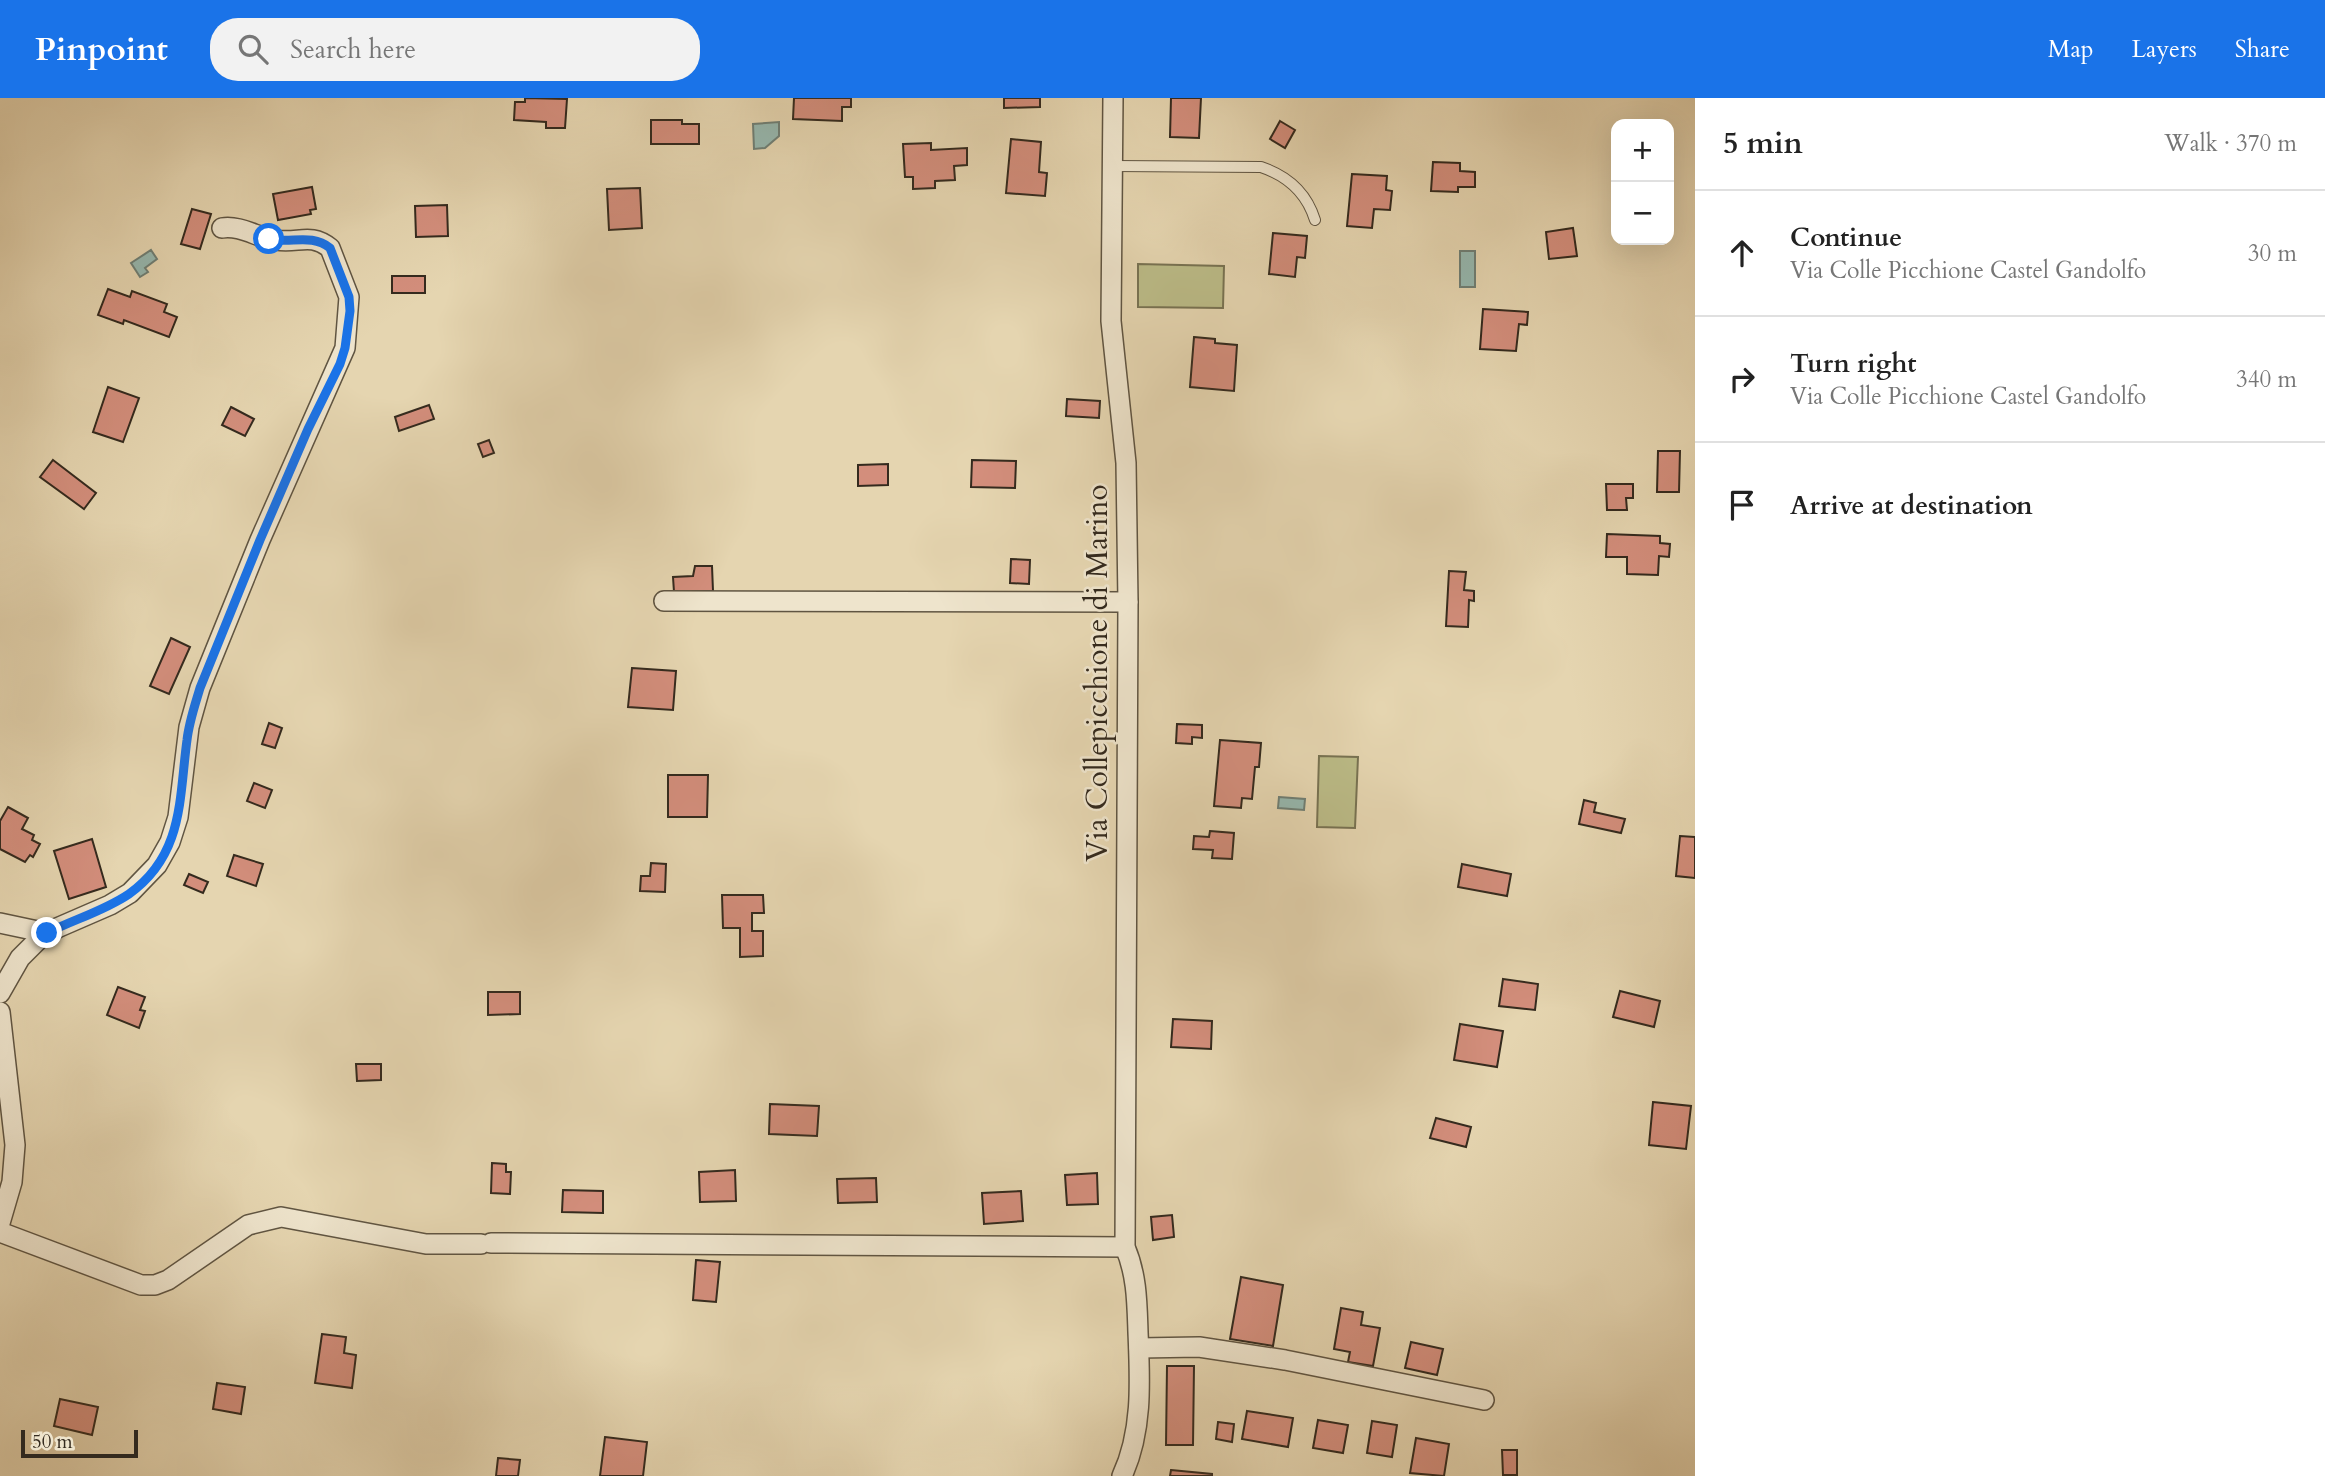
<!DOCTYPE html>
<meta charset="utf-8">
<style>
body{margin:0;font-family:Cardo,serif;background:#f2f2f2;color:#222}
.controls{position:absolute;right:21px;top:21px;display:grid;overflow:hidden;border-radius:14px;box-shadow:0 7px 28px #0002}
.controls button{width:63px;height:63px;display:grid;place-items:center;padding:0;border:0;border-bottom:2px solid #e0e0e0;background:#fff;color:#222;font:35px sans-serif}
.scale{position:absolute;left:21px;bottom:18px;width:117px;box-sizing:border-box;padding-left:7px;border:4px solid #342a1e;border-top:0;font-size:19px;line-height:24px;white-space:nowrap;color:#342a1e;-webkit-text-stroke:5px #eee4cc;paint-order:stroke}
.stop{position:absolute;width:21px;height:21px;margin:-16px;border:5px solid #1a73e8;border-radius:50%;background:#fff}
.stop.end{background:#1a73e8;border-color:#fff;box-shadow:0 2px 7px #0008}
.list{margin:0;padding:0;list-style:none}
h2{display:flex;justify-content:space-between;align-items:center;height:91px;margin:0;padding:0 28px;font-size:30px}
h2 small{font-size:23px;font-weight:400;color:#767676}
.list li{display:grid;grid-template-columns:46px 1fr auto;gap:21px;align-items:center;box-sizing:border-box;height:126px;padding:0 28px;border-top:2px solid #e0e0e0}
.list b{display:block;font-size:26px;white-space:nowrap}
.list p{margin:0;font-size:23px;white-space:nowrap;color:#767676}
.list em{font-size:23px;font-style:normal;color:#767676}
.icon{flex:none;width:38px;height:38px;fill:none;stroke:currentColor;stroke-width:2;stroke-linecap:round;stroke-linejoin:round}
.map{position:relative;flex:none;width:1695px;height:1378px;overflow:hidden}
header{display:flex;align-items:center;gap:42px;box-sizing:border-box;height:98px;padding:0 35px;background:#1a73e8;color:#fff}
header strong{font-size:33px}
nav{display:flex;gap:38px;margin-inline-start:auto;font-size:24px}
.search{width:490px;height:63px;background:#f2f2f2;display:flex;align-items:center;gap:18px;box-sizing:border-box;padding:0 24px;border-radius:28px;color:#767676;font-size:26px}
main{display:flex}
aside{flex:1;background:#fff}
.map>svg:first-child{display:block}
.green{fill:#bbbb87;stroke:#787252;stroke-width:2}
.water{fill:#96b8af;stroke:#6f7f75;stroke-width:2}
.building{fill:#d38e7c;stroke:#342a1e;stroke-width:2}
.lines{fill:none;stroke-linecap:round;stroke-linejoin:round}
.lane-casing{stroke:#605542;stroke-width:12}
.street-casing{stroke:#605542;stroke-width:22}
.lane{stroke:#eee4cc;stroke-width:10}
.street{stroke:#eee4cc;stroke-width:19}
.route{stroke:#1a73e8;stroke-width:9}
.labels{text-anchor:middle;stroke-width:5;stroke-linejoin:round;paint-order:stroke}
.street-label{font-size:30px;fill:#342a1e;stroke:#eee4cc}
</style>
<header>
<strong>Pinpoint</strong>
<div class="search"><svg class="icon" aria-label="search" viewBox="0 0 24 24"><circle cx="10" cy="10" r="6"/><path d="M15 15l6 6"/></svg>Search here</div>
<nav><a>Map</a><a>Layers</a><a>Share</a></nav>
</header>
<main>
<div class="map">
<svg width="1695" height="1378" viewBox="0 0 1695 1378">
<rect width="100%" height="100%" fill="#e5d5b0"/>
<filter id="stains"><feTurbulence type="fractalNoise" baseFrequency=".00286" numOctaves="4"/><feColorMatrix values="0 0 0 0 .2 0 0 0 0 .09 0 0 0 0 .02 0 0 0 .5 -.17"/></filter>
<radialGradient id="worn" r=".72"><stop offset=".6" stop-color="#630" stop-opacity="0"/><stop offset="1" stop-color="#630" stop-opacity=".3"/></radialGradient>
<g class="green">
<polygon points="1138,166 1224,168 1223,210 1138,209"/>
<polygon points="1319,658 1358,659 1355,730 1317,729"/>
</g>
<g class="water">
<polygon points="779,24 779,38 765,50 754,51 753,26"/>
<polygon points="151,152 157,161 145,170 148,174 140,179 131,165"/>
<rect x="1460" y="153" width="15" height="36"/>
<polygon points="1279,699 1305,701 1304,712 1278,710"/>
</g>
<g class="building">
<polygon points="525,0 567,1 565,30 546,30 546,24 514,22 515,4 525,4"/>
<polygon points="794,0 851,0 851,9 842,9 842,23 793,21"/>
<polygon points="1004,0 1040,0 1040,9 1004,10"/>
<polygon points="1171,0 1201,0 1199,40 1170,39"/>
<polygon points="651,22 682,22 682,26 699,26 699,46 651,46"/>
<polygon points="1280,23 1295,32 1285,50 1270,41"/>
<polygon points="1011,41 1041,44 1039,74 1047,75 1045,98 1006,95"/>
<polygon points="931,45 931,52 967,50 967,67 954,68 955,82 935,83 935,90 913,91 913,79 905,79 903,46"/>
<polygon points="1433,64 1460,65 1460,73 1475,74 1475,89 1458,89 1458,94 1431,93"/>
<polygon points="1352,76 1387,78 1386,92 1392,93 1390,112 1374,111 1372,130 1347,128"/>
<polygon points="312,89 316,111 310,112 311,116 278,122 273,96"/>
<polygon points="640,90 642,130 609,132 607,91"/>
<polygon points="447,107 448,138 416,139 415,108"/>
<polygon points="192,111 211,116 200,151 181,146"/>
<polygon points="1573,130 1577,158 1549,161 1546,134"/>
<polygon points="1273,135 1307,138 1305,160 1297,159 1295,179 1269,176"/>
<rect x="392" y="178" width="33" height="17"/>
<polygon points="108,191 130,199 132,193 167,206 164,214 177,219 169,239 124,222 123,226 98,217"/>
<polygon points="1483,211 1528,214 1527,227 1519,226 1516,253 1480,251"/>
<polygon points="1194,239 1215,241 1215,245 1237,247 1234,293 1190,289"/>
<polygon points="108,289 139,300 123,344 93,334"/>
<polygon points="1067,301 1100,303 1099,320 1066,318"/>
<polygon points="429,307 434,321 399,333 395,319"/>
<polygon points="231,309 254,321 245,338 222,327"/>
<polygon points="489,342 494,355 483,359 478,346"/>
<polygon points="1658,353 1680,353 1679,394 1657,394"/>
<polygon points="53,362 96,395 84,411 40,379"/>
<polygon points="972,362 1016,363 1015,390 971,389"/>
<polygon points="888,366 888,387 858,388 858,367"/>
<polygon points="1606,386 1633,386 1633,400 1626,400 1627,412 1607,412"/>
<polygon points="1607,436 1660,438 1660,445 1670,446 1669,459 1659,458 1658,477 1627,476 1627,459 1606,459"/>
<polygon points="1011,461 1030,462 1029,486 1010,485"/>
<polygon points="695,468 712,468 713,493 674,494 673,479 693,478"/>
<polygon points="1449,473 1466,474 1464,492 1474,493 1474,503 1469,502 1468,529 1446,528"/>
<polygon points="171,540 190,549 169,596 150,588"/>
<polygon points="632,570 676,573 673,612 628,609"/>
<polygon points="269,625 282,630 275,650 262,646"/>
<polygon points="1177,626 1202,627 1202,640 1192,639 1192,646 1176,645"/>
<polygon points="1220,642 1261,645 1259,669 1255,669 1252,701 1242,700 1241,710 1214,708"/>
<polygon points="668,677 708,677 707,719 668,719"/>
<polygon points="254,685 272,692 265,710 247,703"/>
<polygon points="1584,702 1596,705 1594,714 1625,721 1621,735 1579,726"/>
<polygon points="8,709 28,720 22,731 34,737 32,742 40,746 33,759 30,757 25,764 0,751 0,723"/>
<polygon points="1210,733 1234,735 1232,761 1212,760 1213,752 1193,751 1194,738 1209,739"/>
<polygon points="1680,738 1695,739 1695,780 1676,778"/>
<polygon points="92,741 106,789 69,801 54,753"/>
<polygon points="234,757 263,766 256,788 227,778"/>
<polygon points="651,765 666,766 665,794 640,793 641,778 650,778"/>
<polygon points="1462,766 1511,776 1507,798 1458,789"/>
<polygon points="189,776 208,784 203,795 184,787"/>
<polygon points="722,797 763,797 764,815 752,815 752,833 763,833 763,858 740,859 740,830 723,830"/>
<polygon points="1503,881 1538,886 1535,912 1499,908"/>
<polygon points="118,889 145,899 140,912 145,913 139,930 107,917"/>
<polygon points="1620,893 1660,903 1654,929 1613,919"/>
<polygon points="488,894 520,894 520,916 488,917"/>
<polygon points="1173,921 1212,923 1211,951 1171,949"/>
<polygon points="1460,926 1503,933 1497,969 1454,962"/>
<polygon points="356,966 381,966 381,982 357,983"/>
<polygon points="1653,1004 1691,1008 1686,1051 1649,1047"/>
<polygon points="770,1006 819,1008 817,1038 769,1036"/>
<polygon points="1436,1020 1471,1029 1466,1049 1430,1040"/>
<polygon points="492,1065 506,1066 506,1074 511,1074 510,1096 491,1095"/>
<polygon points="735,1072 736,1103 700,1104 699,1074"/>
<polygon points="1097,1075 1098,1106 1067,1107 1065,1077"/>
<polygon points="876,1080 877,1104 838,1105 837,1081"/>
<polygon points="563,1092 603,1093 603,1115 562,1114"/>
<polygon points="1021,1093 1023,1123 984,1126 982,1095"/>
<polygon points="1172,1117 1174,1139 1153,1142 1151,1119"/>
<polygon points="696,1162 720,1164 716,1204 693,1202"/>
<polygon points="1241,1179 1283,1187 1273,1248 1230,1241"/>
<polygon points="1341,1210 1363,1214 1361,1227 1380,1230 1373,1268 1348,1264 1350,1254 1334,1251"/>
<polygon points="322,1236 346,1239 344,1255 356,1257 352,1290 315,1285"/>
<polygon points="1411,1244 1443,1251 1437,1277 1405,1270"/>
<polygon points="1167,1268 1194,1268 1193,1347 1166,1347"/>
<polygon points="217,1285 245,1289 241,1316 213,1311"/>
<polygon points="60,1301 98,1309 92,1337 54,1328"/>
<polygon points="1247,1313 1293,1320 1288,1349 1242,1341"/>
<polygon points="1318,1322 1348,1327 1343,1355 1313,1350"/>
<polygon points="1372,1323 1397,1327 1392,1359 1367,1355"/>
<polygon points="1218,1324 1234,1326 1232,1344 1216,1341"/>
<polygon points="605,1339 647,1344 643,1378 600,1378"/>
<polygon points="1416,1340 1449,1346 1444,1378 1410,1375"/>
<polygon points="1502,1352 1517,1352 1517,1377 1503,1377"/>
<polygon points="498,1360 520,1362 518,1378 496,1378"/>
<polygon points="1171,1372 1212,1376 1212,1378 1170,1378"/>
</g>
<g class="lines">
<defs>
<path id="lane" d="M 1113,68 L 1261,69 C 1288,78 1307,96 1315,122"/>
<g id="street">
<path d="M 1113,0 L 1111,223 L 1126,365 L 1128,504 L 1125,1149 C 1137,1177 1137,1205 1138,1234 C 1140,1282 1143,1333 1122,1378"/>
<polyline points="664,503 1128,504"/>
<polyline points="0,825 47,835"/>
<path d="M 0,895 L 20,860 L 39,841 L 57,830 L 110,807 L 130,795 L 157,767 L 170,744 L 178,719 L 189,629 L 200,590 L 260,442 L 345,250 L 349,199 L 330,150 C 310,134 298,146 276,142 C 258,140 241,127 222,130"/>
<polyline points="0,914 15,1047 12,1084 0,1125"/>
<polyline points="0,1134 141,1187 155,1187 168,1182 248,1127 281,1119 426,1146 481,1146"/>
<polyline points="491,1145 1125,1149"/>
<polyline points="1139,1250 1199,1249 1285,1262 1484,1302"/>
</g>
</defs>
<use href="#lane" class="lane-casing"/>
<use href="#street" class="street-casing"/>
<use href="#lane" class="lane"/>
<use href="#street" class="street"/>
</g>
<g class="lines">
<path class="route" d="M 47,835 C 75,821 104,813 129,796 C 184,757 179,700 187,642 C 189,624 195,607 200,590 L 260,442 L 308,331 L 340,266 L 345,250 L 350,213 L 349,199 L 330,150 C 311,135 291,146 269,141"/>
</g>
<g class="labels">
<g class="street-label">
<text transform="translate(1097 575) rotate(-90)" y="10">Via Collepicchione di Marino</text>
</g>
</g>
<rect width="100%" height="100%" filter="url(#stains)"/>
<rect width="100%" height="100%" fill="url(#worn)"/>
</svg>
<div class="controls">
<button>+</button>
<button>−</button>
</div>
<div class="scale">50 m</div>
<div class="stop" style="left:269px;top:141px"></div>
<div class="stop end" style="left:47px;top:835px"></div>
</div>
<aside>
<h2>5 min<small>Walk · 370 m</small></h2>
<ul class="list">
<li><svg class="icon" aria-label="ahead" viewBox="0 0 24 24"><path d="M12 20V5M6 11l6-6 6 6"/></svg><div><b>Continue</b><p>Via Colle Picchione Castel Gandolfo</p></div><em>30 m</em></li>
<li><svg class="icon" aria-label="right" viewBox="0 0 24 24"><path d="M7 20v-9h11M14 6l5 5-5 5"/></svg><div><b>Turn right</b><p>Via Colle Picchione Castel Gandolfo</p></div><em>340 m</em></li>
<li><svg class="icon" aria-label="arrive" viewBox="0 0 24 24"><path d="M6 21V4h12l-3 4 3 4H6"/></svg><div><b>Arrive at destination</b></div></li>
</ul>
</aside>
</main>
